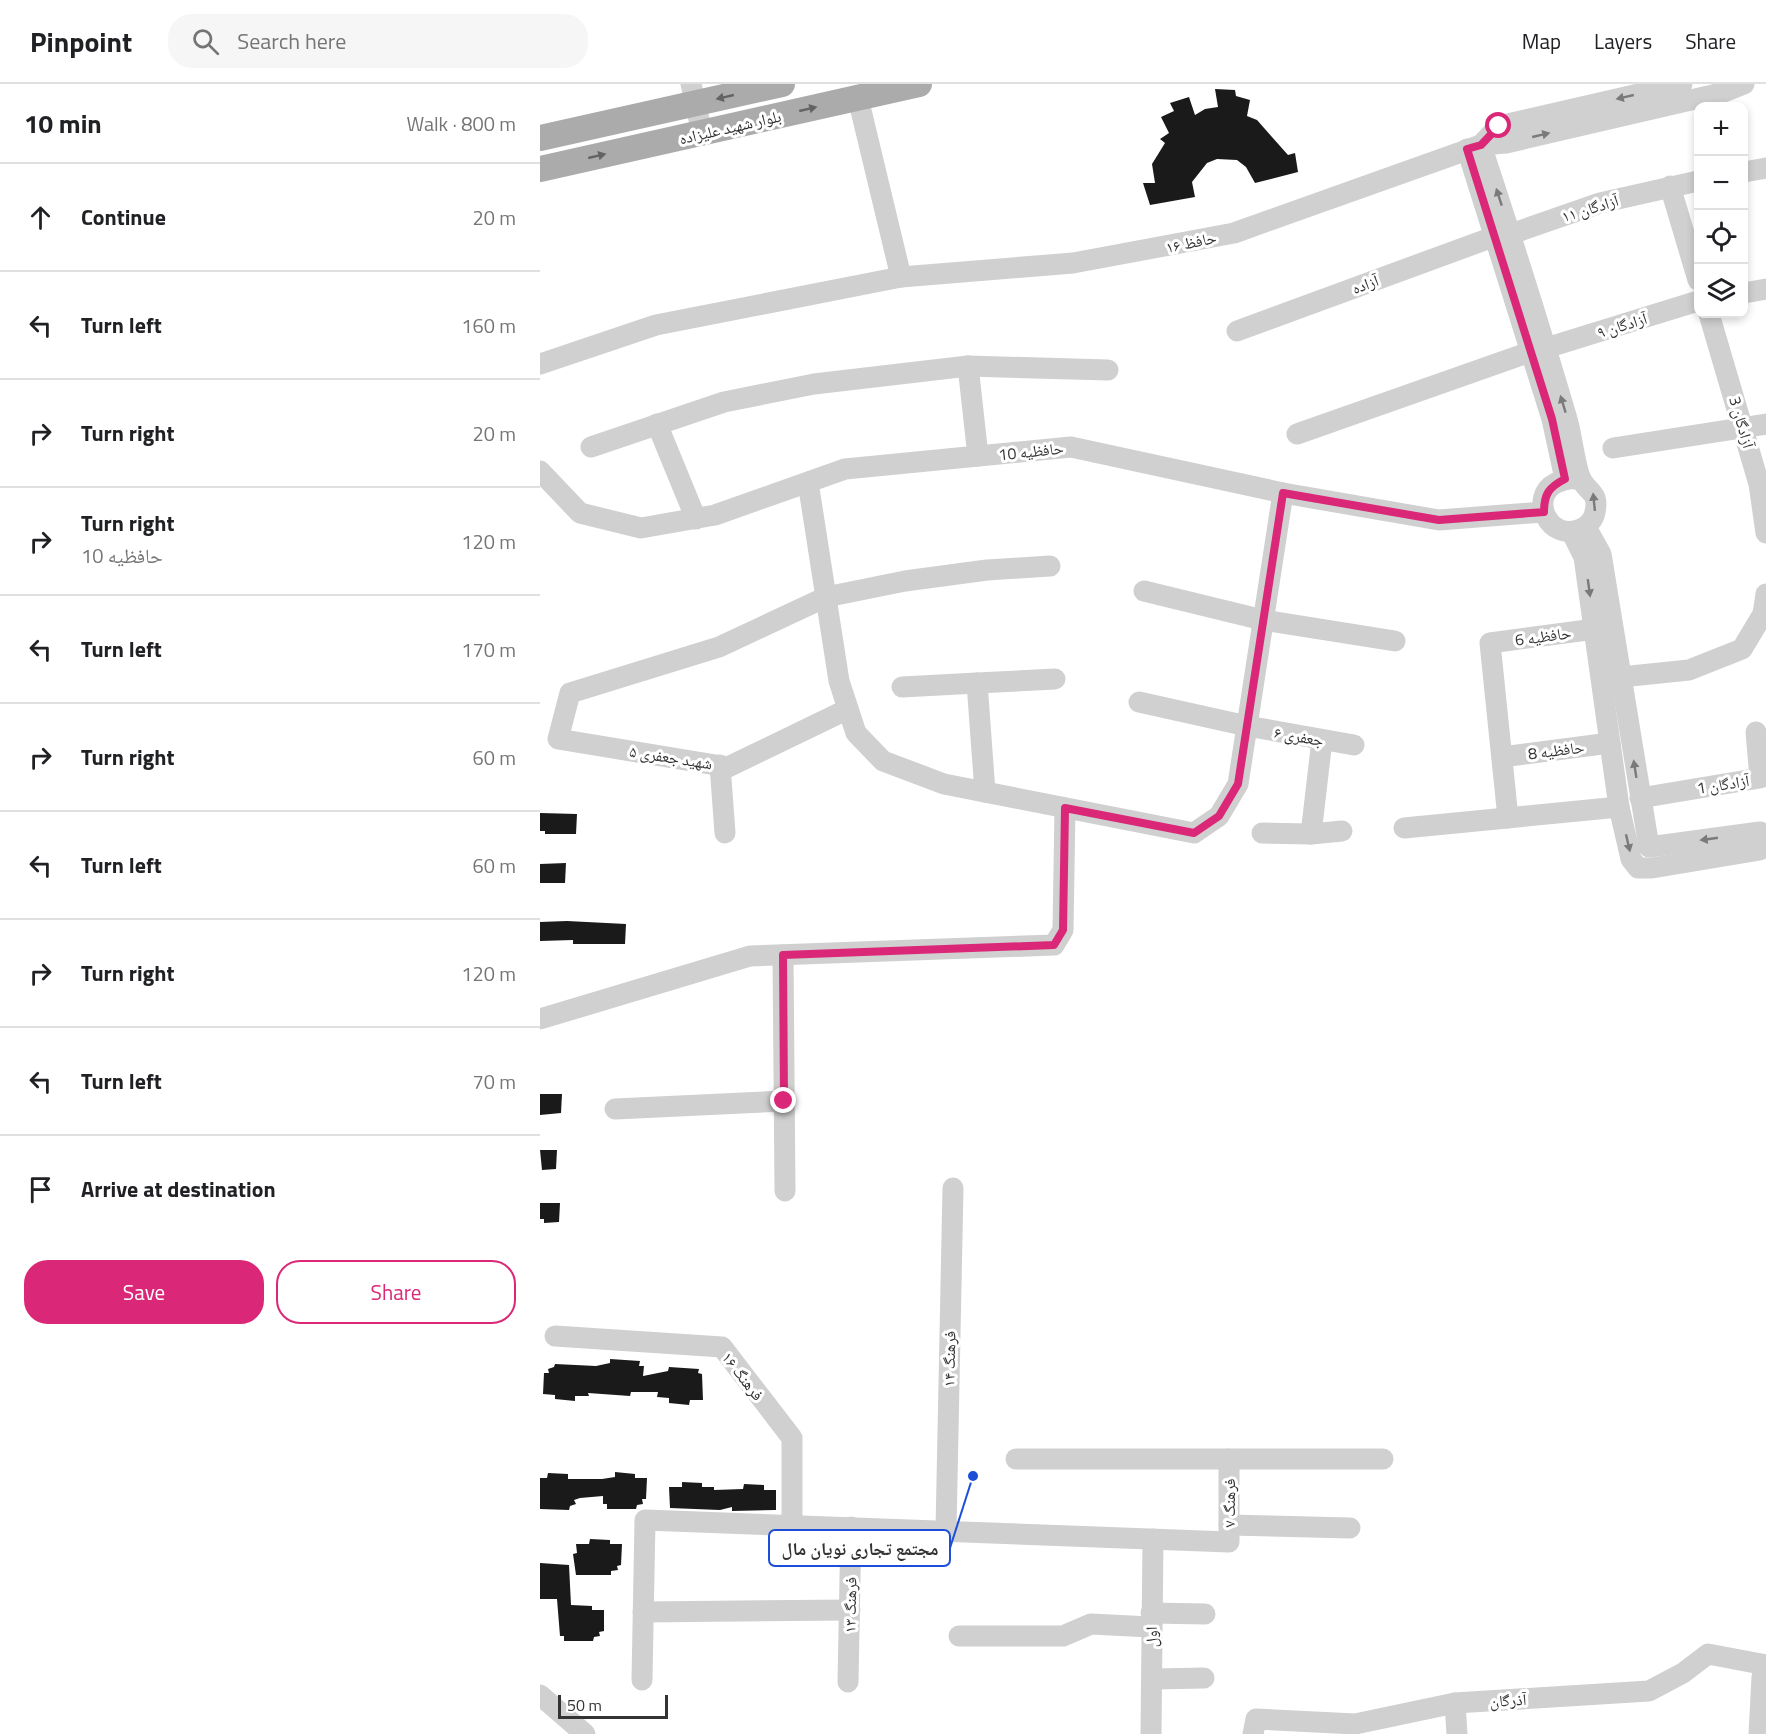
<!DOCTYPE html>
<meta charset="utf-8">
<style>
body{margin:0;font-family:"Titillium Web","Noto Naskh Arabic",sans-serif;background:#f6f6f6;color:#202124}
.controls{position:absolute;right:18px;top:18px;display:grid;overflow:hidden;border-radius:12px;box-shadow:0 3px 9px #0003}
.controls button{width:54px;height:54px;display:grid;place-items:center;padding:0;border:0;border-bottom:2px solid #e0e0e0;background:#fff;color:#202124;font:30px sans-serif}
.scale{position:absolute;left:18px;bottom:15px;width:110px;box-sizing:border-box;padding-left:6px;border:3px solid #333;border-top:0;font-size:16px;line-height:21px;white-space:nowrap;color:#333;-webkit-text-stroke:4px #fff;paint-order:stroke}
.stop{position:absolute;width:18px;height:18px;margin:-14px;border:4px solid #db2777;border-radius:50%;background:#fff}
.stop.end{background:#db2777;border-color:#fff;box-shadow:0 2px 6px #0008}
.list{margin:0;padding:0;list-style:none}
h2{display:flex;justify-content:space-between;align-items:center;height:78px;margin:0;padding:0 24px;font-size:26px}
h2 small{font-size:20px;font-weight:400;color:#757577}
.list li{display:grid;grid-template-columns:39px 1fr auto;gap:18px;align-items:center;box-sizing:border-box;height:108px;padding:0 24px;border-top:2px solid #e0e0e0}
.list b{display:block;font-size:22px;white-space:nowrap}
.list p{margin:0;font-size:20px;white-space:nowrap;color:#757577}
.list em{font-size:20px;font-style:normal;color:#757577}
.actions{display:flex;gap:12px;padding:18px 24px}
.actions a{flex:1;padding:14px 0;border:2px solid #db2777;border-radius:24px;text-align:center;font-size:21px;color:#db2777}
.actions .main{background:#db2777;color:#fff}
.icon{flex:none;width:33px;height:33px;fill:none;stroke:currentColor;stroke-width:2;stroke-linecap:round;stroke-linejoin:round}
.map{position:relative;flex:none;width:1226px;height:1650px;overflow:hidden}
header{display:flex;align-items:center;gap:36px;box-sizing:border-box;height:84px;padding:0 30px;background:#fff;border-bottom:2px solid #e0e0e0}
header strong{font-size:28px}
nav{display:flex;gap:33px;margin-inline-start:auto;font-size:21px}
.search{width:420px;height:54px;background:#f6f6f6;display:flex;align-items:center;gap:15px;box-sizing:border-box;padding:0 21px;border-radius:24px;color:#757577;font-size:22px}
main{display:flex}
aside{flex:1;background:#fff}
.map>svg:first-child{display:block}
.building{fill:#1a1a1a}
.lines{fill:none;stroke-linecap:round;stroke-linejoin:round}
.minor{stroke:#d0d0d0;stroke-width:21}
.major{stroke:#ababab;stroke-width:26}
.oneway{fill:#636363}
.oneway2{fill:#7a7a7a}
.route{stroke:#db2777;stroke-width:8}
.labels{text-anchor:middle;stroke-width:6;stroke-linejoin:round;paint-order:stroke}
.street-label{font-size:16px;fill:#333;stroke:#fff}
.leader{fill:none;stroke:#1d4ed8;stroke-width:2}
.callout-dot{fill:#1d4ed8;stroke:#fff;stroke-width:2}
.callout{fill:#fff;stroke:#1d4ed8;stroke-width:2}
.callout-label{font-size:18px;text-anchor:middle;font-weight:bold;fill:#333}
</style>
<header>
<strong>Pinpoint</strong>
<div class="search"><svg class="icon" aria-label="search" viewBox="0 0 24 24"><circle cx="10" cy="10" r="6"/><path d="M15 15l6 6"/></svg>Search here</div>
<nav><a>Map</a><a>Layers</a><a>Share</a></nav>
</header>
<main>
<aside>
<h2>10 min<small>Walk · 800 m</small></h2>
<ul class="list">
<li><svg class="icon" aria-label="ahead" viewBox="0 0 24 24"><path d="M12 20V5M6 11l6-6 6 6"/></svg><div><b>Continue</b></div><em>20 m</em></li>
<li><svg class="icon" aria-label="left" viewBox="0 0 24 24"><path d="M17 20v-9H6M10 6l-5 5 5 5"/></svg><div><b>Turn left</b></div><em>160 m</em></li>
<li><svg class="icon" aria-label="right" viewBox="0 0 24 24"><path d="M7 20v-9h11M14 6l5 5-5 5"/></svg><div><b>Turn right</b></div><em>20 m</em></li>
<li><svg class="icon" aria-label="right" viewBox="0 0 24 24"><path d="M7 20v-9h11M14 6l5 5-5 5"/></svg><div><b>Turn right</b><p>حافظیه 10</p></div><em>120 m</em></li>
<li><svg class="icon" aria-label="left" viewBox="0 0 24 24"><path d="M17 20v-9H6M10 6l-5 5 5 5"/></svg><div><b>Turn left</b></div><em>170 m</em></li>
<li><svg class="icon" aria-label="right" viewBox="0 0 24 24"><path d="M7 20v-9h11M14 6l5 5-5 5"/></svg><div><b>Turn right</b></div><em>60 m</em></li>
<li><svg class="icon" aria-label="left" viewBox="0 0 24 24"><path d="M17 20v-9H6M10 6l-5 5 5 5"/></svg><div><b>Turn left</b></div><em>60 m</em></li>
<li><svg class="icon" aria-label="right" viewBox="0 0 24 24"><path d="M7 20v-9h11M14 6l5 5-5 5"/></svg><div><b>Turn right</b></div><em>120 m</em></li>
<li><svg class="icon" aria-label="left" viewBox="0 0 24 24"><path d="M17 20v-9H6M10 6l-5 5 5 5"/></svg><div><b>Turn left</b></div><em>70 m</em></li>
<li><svg class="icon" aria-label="arrive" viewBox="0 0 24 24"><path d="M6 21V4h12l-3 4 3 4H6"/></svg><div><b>Arrive at destination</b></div></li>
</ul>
<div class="actions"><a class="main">Save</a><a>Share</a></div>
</aside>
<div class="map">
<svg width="1226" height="1650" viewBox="0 0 1226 1650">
<rect width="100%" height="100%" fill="#fff"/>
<g class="building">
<polygon points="675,5 695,6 696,12 710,16 707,32 717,36 748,71 755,69 758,88 715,99 706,83 697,76 677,75 667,79 652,98 655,113 610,121 603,99 615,99 612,80 625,59 620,55 629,49 621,33 634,27 630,19 649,13 655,31 665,25 678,23"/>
<polygon points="0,729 37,730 36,750 5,750 5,747 0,747"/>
<polygon points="26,779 25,799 0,799 0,780"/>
<polygon points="27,837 86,840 85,860 33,860 33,856 0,857 0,838"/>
<polygon points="0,1010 22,1010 21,1029 0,1031"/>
<polygon points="0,1066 17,1066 16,1085 2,1086"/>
<polygon points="0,1119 20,1119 19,1138 4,1139 4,1135 0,1135"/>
<polygon points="70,1275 100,1277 99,1282 104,1282 103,1292 128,1287 129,1283 159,1285 158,1289 162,1290 163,1316 150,1316 149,1321 129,1319 129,1314 117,1313 118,1308 91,1308 90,1312 48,1309 49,1312 35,1312 35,1317 15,1315 15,1311 3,1310 4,1289 9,1289 8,1285 14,1283 15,1280 56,1282 70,1279"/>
<polygon points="75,1388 95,1390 95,1394 107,1394 106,1415 102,1415 103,1420 97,1421 96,1425 67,1425 67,1420 63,1420 63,1412 40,1414 34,1416 36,1420 30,1422 29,1426 0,1425 0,1394 7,1394 8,1389 28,1390 28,1395 62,1395 75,1393"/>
<polygon points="142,1398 162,1399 162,1403 174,1403 174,1406 203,1405 204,1400 224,1401 224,1406 236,1406 236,1426 192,1427 192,1423 180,1426 130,1424 129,1403 142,1403"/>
<polygon points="50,1455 70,1456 70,1460 82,1460 81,1481 77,1482 78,1486 71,1487 71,1491 36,1491 33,1470 37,1469 36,1460 49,1460"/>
<polygon points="0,1479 29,1481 31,1521 52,1522 52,1526 64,1526 64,1547 59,1548 60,1552 54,1553 53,1557 24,1557 24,1552 20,1552 17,1515 0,1515"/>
</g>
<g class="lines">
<g class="minor">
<polyline points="151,0 162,49"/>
<polyline points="1142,0 959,42 941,61 966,59 1181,9 1204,0"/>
<polyline points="318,14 361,193"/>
<polyline points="927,65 1012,335 1025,395"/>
<polyline points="1204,88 1226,84"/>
<polyline points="1130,102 1158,196"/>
<polyline points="971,150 1060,119 1158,97"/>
<polyline points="1204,209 1226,205"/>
<polyline points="1169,230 1219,400 1226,449"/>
<polyline points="697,247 953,153"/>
<polyline points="1006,264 1158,217"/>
<path d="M 0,280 L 116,241 L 361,193 L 533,179 L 694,149 L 941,61 C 971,152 1000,243 1027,335 C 1032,350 1035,386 1042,397 C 1050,410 1059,409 1055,428 C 1054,435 1048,442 1041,445 C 1009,459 988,413 1016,399 C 1026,395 1032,393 1042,397"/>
<polyline points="428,282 438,372"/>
<polyline points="117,340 156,435"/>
<polyline points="757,350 990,268"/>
<polyline points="51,363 184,318 274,300 428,282 568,286"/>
<polyline points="1073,364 1226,340"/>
<polyline points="0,387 40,429 101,444 175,431 305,385 531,363 743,409 899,436 1003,428"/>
<polyline points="268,398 299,597 316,649 343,677 404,700 654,749 679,732 698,700 743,409"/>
<polyline points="1046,443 1061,470 1109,763 1220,748 1226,751"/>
<polyline points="1032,449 1044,473 1079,723 1091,775 1098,784 1112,784 1220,766 1226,761"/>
<polyline points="604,507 723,536 855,557"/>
<polyline points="1081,593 1149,586 1202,565 1223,530 1226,510"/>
<polyline points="362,603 437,599"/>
<polyline points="599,618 707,642 814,661"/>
<polyline points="308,625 188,683 18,655 30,609 179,563 286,513 365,497 447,486 510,482"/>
<polyline points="962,673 1070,659"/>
<polyline points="180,681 185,749"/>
<polyline points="445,708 437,599 515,595"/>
<polyline points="1100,714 1220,694 1216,648"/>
<polyline points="968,734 950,559 1055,545"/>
<polyline points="864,744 1079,723"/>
<polyline points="722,749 771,750 802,747"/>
<polyline points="771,750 782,656"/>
<polyline points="243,871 245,1107"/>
<polyline points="0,935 210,872 514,861 523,846 525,724"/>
<polyline points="75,1025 244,1017"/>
<polyline points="15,1252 182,1263 252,1354 252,1441"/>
<polyline points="476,1375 843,1375"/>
<polyline points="689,1441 810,1444"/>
<polyline points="406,1446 413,1104"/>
<polyline points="103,1528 310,1526"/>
<polyline points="611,1529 665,1530"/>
<polyline points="419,1552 523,1552 551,1540 610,1543"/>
<polyline points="613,1595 664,1594"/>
<polyline points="102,1596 105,1436 689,1458 689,1375"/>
<polyline points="308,1598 311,1443"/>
<polyline points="0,1611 45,1650"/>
<polyline points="915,1619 917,1650"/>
<polyline points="611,1650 613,1455"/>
<polyline points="713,1650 716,1635 815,1640 915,1619 1109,1607 1143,1589 1168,1570 1226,1581"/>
<polyline points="1219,1650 1222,1593"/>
</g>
<g class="major">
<polyline points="0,54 242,0"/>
<polyline points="0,85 379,0"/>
</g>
</g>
<defs><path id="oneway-solid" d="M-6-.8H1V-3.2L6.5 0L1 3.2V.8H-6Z" transform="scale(1.5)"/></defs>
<g class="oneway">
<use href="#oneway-solid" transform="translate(185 13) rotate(167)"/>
<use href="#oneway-solid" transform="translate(268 25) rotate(-13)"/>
<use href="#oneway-solid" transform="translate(57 72) rotate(-13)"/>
</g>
<g class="oneway2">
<use href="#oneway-solid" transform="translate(1085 13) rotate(167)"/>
<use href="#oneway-solid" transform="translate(1001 51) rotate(-13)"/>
<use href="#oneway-solid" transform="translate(959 113) rotate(-108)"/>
<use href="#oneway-solid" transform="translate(1023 320) rotate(-107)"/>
<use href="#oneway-solid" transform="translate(1054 418) rotate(-96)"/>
<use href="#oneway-solid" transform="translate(1049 504) rotate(82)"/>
<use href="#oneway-solid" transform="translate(1095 685) rotate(-99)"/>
<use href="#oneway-solid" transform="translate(1169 755) rotate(172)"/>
<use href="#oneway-solid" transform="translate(1088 759) rotate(77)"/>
</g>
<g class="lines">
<path class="route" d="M 244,1017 L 243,871 L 514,861 L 523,846 L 525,724 L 654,749 L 679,732 L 698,700 L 743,409 L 899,436 L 1004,428 C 1004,410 1009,403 1025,395 L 1012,335 L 927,65 L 941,61 L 959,42"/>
</g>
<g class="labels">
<g class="street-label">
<text transform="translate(190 43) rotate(-13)" y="6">بلوار شهید علیزاده</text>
<text transform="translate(1050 124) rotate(-17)" y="6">آزادگان ۱۱</text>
<text transform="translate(651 158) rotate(-12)" y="6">حافظ ۱۶</text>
<text transform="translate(825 200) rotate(-20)" y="6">آزاده</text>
<text transform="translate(1082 241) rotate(-17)" y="6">آزادگان ۹</text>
<text transform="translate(1202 338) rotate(74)" y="6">آزادگان 3</text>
<text transform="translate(491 367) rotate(-6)" y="6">حافظیه 10</text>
<text transform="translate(1003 552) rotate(-8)" y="6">حافظیه 6</text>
<text transform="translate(759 652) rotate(10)" y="6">جعفری ۶</text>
<text transform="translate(1016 666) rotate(-7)" y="6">حافظیه 8</text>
<text transform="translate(131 673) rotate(9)" y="6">شهید جعفری ۵</text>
<text transform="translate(1183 700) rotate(-9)" y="6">آزادگان 1</text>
<text transform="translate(409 1275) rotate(-89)" y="6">فرهنگ ۱۴</text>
<text transform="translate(203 1292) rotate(52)" y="6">فرهنگ ۱۶</text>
<text transform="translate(689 1419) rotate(-90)" y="6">فرهنگ ۷</text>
<text transform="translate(310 1521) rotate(-89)" y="6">فرهنگ ۱۳</text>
<text transform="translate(611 1553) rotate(-91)" y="6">اول</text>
<text transform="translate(968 1616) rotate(-4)" y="6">آذرگان</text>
</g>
</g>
<path class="leader" d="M433 1392L410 1464"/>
<circle class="callout-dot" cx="433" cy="1392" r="6"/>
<rect class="callout" x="229" y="1446" width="181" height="36" rx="6"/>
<g class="callout-label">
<text x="320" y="1471">مجتمع تجاری نویان مال</text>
</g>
</svg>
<div class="controls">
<button>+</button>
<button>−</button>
<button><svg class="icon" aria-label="locate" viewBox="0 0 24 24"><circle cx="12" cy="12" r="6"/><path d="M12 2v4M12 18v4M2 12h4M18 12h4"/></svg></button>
<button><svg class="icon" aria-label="layers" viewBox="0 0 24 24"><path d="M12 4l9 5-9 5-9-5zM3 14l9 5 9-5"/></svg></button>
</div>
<div class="scale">50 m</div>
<div class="stop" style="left:959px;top:42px"></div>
<div class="stop end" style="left:244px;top:1017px"></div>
</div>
</main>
